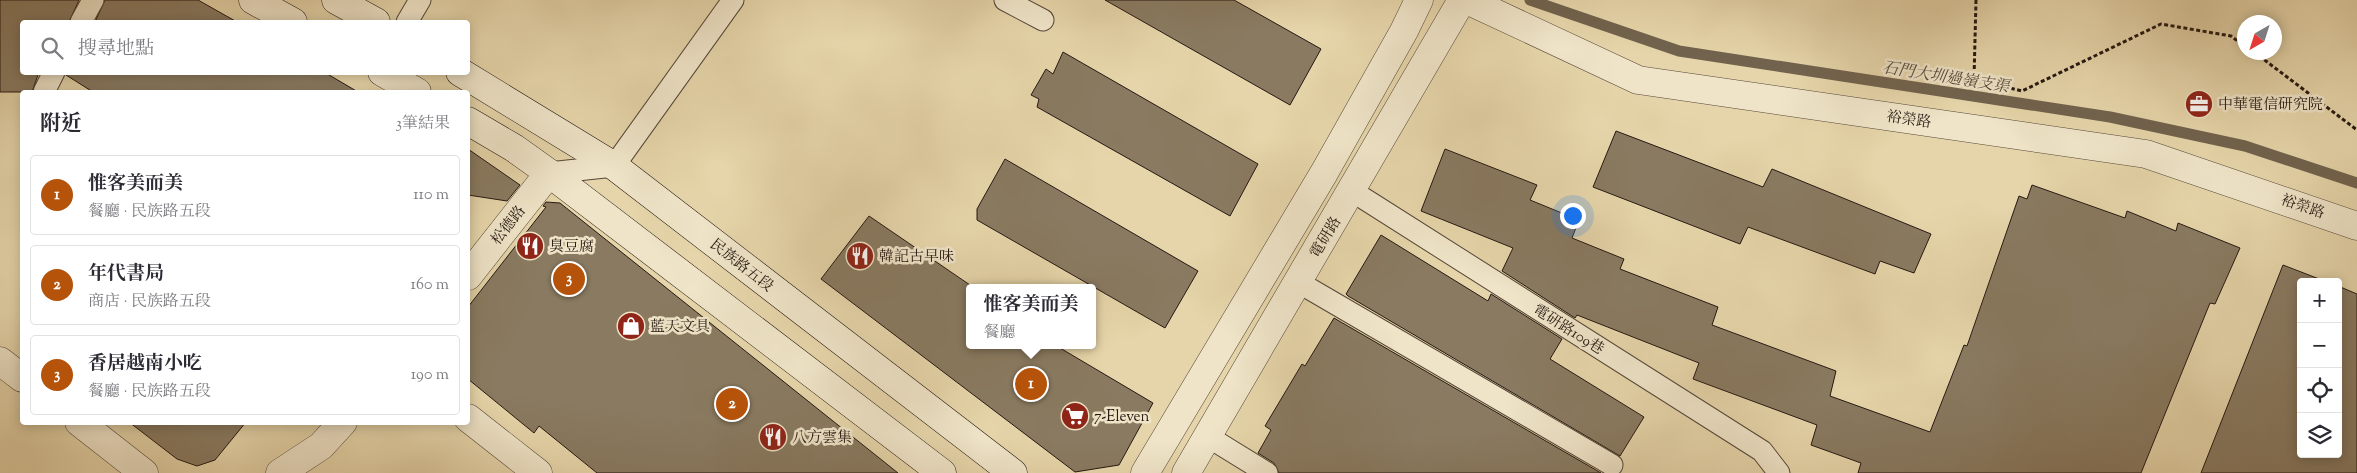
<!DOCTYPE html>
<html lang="zh-TW">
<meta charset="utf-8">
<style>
body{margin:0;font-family:"Sorts Mill Goudy","Noto Serif TC",serif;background:#f7f7f7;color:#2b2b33}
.controls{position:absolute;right:15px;bottom:15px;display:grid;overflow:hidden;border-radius:5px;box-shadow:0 2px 12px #0003}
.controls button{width:45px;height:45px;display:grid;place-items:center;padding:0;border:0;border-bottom:1px solid #e1e1e2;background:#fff;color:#2b2b33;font:25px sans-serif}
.compass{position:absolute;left:2237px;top:15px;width:45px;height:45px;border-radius:50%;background:#fff;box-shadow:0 2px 12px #0003;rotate:219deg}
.you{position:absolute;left:1572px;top:215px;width:18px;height:18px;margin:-12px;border:4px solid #fff;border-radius:50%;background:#1a73e8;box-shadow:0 0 0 8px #1a73e833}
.badge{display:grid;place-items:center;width:32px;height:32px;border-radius:50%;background:#b45309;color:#fff;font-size:16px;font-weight:700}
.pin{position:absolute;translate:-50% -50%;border:2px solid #fff;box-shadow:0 1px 5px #0006}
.popup{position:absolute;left:966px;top:284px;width:130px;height:65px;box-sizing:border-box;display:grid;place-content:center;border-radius:5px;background:#fff;filter:drop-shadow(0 1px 4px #0005);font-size:16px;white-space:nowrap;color:#7c7c81}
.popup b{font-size:19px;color:#2b2b33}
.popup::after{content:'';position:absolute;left:50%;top:100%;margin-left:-10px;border:10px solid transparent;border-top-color:#fff}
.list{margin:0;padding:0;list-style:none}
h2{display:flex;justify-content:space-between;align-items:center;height:65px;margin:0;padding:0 20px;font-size:21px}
h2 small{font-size:16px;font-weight:400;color:#7c7c81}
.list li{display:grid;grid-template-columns:32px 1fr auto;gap:15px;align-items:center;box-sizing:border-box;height:80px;margin:0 10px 10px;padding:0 10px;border:1px solid #e1e1e2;border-radius:5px}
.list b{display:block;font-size:19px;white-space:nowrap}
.list p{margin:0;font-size:16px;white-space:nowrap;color:#7c7c81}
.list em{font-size:16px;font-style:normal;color:#7c7c81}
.icon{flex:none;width:28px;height:28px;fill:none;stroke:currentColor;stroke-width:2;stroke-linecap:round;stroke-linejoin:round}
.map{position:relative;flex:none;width:2357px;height:473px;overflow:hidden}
.search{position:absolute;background:#fff;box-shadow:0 2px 12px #0003;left:20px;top:20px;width:450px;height:55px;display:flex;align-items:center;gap:12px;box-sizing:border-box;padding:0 18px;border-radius:5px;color:#7c7c81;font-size:19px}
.panel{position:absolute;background:#fff;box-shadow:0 2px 12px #0003;left:20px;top:90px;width:450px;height:335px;border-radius:5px}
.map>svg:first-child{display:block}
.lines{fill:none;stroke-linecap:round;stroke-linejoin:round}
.stream{stroke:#71634e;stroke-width:11}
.building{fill:#897a61;stroke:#251812}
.service-casing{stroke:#554738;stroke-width:23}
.minor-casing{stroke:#554738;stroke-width:29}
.tertiary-casing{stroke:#554738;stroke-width:29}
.secondary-casing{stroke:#251812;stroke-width:29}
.path{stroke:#251812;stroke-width:3;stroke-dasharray:4 2.5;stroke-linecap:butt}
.service{stroke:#efe4c8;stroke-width:21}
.minor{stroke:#efe4c8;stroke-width:28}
.tertiary{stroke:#efe4c8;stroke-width:28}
.secondary{stroke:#efe4c8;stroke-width:28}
.labels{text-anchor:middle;stroke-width:5;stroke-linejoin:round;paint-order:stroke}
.poi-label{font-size:15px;fill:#251812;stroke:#efe4c8;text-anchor:start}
.street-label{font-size:15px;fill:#251812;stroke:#efe4c8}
.water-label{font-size:16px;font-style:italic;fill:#584a3a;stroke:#efe4c8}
</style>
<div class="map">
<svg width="2357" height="473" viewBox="0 0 2357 473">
<rect width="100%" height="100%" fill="#e6d5aa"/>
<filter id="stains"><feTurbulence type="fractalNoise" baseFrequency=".004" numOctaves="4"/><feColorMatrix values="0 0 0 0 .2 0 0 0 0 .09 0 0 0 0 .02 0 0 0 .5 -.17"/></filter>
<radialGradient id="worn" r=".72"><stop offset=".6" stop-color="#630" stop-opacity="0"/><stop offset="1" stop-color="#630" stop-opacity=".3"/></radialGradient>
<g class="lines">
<polyline class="stream" points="1530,0 1679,51 2110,117 2245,146 2357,183"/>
</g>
<g class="building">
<polygon points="0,0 79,0 69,22 22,22 22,72 39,72 32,92 0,92"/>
<polygon points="105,0 198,0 237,22 95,22"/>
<polygon points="1105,0 1234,0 1321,49 1290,105"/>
<polygon points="1063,52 1258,164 1230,216 1037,107 1039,99 1031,95 1046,69 1053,74"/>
<polygon points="66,72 324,72 358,92 93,92 66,75"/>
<polygon points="1616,131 1763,187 1772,169 1931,234 1914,273 1880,261 1875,274 1748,227 1740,244 1593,187"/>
<polygon points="468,149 520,185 507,201 468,195"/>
<polygon points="1445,149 1537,185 1530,200 1579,220 1572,238 1624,259 1620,269 1718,307 1712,325 1836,371 1830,396 1930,432 1964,345 1967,346 2019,196 2027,199 2032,185 2125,218 2127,211 2176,231 2178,223 2240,248 2215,304 2210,303 2141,473 1858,473 1861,463 1811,445 1817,425 1693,379 1699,363 1577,315 1575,318 1502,271 1513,248 1421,211"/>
<polygon points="1005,159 1198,271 1165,328 977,220 977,209"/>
<polygon points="546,202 560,203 898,473 597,473 539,426 534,433 468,379 468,307 546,207 543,206"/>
<polygon points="869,216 970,285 970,345 1055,345 1153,403 1119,465 1075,472 821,279"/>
<polygon points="1381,235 1488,301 1491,294 1562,339 1550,359 1644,417 1620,456 1348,296 1346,294"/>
<polygon points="2283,265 2327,282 2301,282 2301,454 2338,454 2338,286 2357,294 2357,473 2201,473"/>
<polygon points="1334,318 1601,473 1279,473 1274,463 1258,453 1271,430 1265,426 1302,364 1305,366"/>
<polygon points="129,422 246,422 215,460 197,466 177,459"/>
</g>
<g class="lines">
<defs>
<g id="service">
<polyline points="1005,0 1043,20"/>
<polyline points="81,22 93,0"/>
<polyline points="407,22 420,0"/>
<polyline points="44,92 54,72"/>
<polyline points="549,173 614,166 733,0"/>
<polyline points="1352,191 1762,451 1779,473"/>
<polyline points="1298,282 1612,465"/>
<polyline points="1207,436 1267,473"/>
</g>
<g id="minor">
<polyline points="1467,0 1638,80 2146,154 2357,226"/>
<polyline points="468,276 549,173"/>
<polyline points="0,361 22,378"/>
<polyline points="468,418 538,473"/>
<polyline points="79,422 144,473"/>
<polyline points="280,473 321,446 343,422"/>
</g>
<g id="tertiary">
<polyline points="1145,473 1324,173 1404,31 1419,0"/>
<polyline points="1186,473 1462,0"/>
</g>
<g id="secondary">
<polyline points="253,0 293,22"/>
<polyline points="336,0 376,22"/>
<polyline points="382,72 417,92"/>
<polyline points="460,72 614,166 1013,473"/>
<polyline points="468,121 514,148 549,173 942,473"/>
</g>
</defs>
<use href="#service" class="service-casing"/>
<use href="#minor" class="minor-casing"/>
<use href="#tertiary" class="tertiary-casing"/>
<use href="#secondary" class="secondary-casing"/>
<g class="path">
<polyline points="1976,0 1974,79 2022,91 2161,24 2231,36 2244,46"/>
<polyline points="2254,52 2357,130"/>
</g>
<use href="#service" class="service"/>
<use href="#minor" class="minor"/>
<use href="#tertiary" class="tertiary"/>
<use href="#secondary" class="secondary"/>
</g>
<defs>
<symbol id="office-disc" viewBox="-11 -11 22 22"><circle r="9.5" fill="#8f2418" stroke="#efe4c8"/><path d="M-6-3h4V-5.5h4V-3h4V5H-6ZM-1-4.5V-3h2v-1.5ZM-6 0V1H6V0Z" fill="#fff"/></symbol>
<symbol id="restaurant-disc" viewBox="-11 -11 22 22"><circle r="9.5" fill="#8f2418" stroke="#efe4c8"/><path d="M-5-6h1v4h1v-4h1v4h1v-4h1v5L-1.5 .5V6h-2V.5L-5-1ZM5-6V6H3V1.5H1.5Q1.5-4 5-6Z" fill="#fff"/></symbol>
<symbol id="shop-disc" viewBox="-11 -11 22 22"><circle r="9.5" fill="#8f2418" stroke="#efe4c8"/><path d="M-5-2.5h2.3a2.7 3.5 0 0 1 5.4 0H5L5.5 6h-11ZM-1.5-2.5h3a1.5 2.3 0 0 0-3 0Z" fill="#fff"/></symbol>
<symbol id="supermarket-disc" viewBox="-11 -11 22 22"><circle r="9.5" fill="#8f2418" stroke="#efe4c8"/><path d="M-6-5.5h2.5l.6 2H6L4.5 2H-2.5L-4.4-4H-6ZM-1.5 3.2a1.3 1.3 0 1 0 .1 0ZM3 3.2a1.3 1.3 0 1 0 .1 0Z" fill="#fff"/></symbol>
</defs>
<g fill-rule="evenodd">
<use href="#office-disc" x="2183" y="88" width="32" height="32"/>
<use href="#restaurant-disc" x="514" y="230" width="32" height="32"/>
<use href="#restaurant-disc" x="844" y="240" width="32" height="32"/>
<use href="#shop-disc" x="615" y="310" width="32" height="32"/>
<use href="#supermarket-disc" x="1059" y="400" width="32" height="32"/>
<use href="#restaurant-disc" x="757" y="421" width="32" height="32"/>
</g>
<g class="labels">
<g class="poi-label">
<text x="2218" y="109">中華電信研究院</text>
<text x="549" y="251">臭豆腐</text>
<text x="879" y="261">韓記古早味</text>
<text x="650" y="331">藍天文具</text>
<text x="1094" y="421">7-Eleven</text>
<text x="792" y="442">八方雲集</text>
</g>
<g class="street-label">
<text transform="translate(1909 119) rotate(8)" y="5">裕榮路</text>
<text transform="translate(2303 206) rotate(19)" y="5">裕榮路</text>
<text transform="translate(508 225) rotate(-52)" y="5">松德路</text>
<text transform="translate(1325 237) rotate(-59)" y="5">電研路</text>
<text transform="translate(742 265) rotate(38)" y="5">民族路五段</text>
<text transform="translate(1569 329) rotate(32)" y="5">電研路109巷</text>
</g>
<g class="water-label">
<text transform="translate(1946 76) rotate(9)" y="6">石門大圳過嶺支渠</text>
</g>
</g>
<rect width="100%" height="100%" filter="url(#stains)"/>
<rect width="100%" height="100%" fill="url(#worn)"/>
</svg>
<div class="controls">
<button>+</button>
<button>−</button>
<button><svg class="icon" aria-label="locate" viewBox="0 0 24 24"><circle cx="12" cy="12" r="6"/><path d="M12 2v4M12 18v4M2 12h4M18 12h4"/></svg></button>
<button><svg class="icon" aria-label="layers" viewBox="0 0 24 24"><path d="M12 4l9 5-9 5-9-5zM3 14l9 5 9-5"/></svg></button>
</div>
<svg class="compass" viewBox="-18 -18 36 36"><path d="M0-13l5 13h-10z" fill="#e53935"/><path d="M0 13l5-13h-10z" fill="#7c7c81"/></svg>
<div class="you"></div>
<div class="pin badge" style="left:1031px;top:384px">1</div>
<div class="popup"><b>惟客美而美</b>餐廳</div>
<div class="pin badge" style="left:732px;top:404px">2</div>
<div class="pin badge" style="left:569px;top:279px">3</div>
<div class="search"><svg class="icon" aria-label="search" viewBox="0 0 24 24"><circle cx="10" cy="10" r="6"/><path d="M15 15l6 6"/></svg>搜尋地點</div>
<section class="panel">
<h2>附近<small>3筆結果</small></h2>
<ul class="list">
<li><span class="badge">1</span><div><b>惟客美而美</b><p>餐廳 · 民族路五段</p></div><em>110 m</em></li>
<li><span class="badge">2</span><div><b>年代書局</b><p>商店 · 民族路五段</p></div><em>160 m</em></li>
<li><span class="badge">3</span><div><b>香居越南小吃</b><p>餐廳 · 民族路五段</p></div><em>190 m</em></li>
</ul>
</section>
</div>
